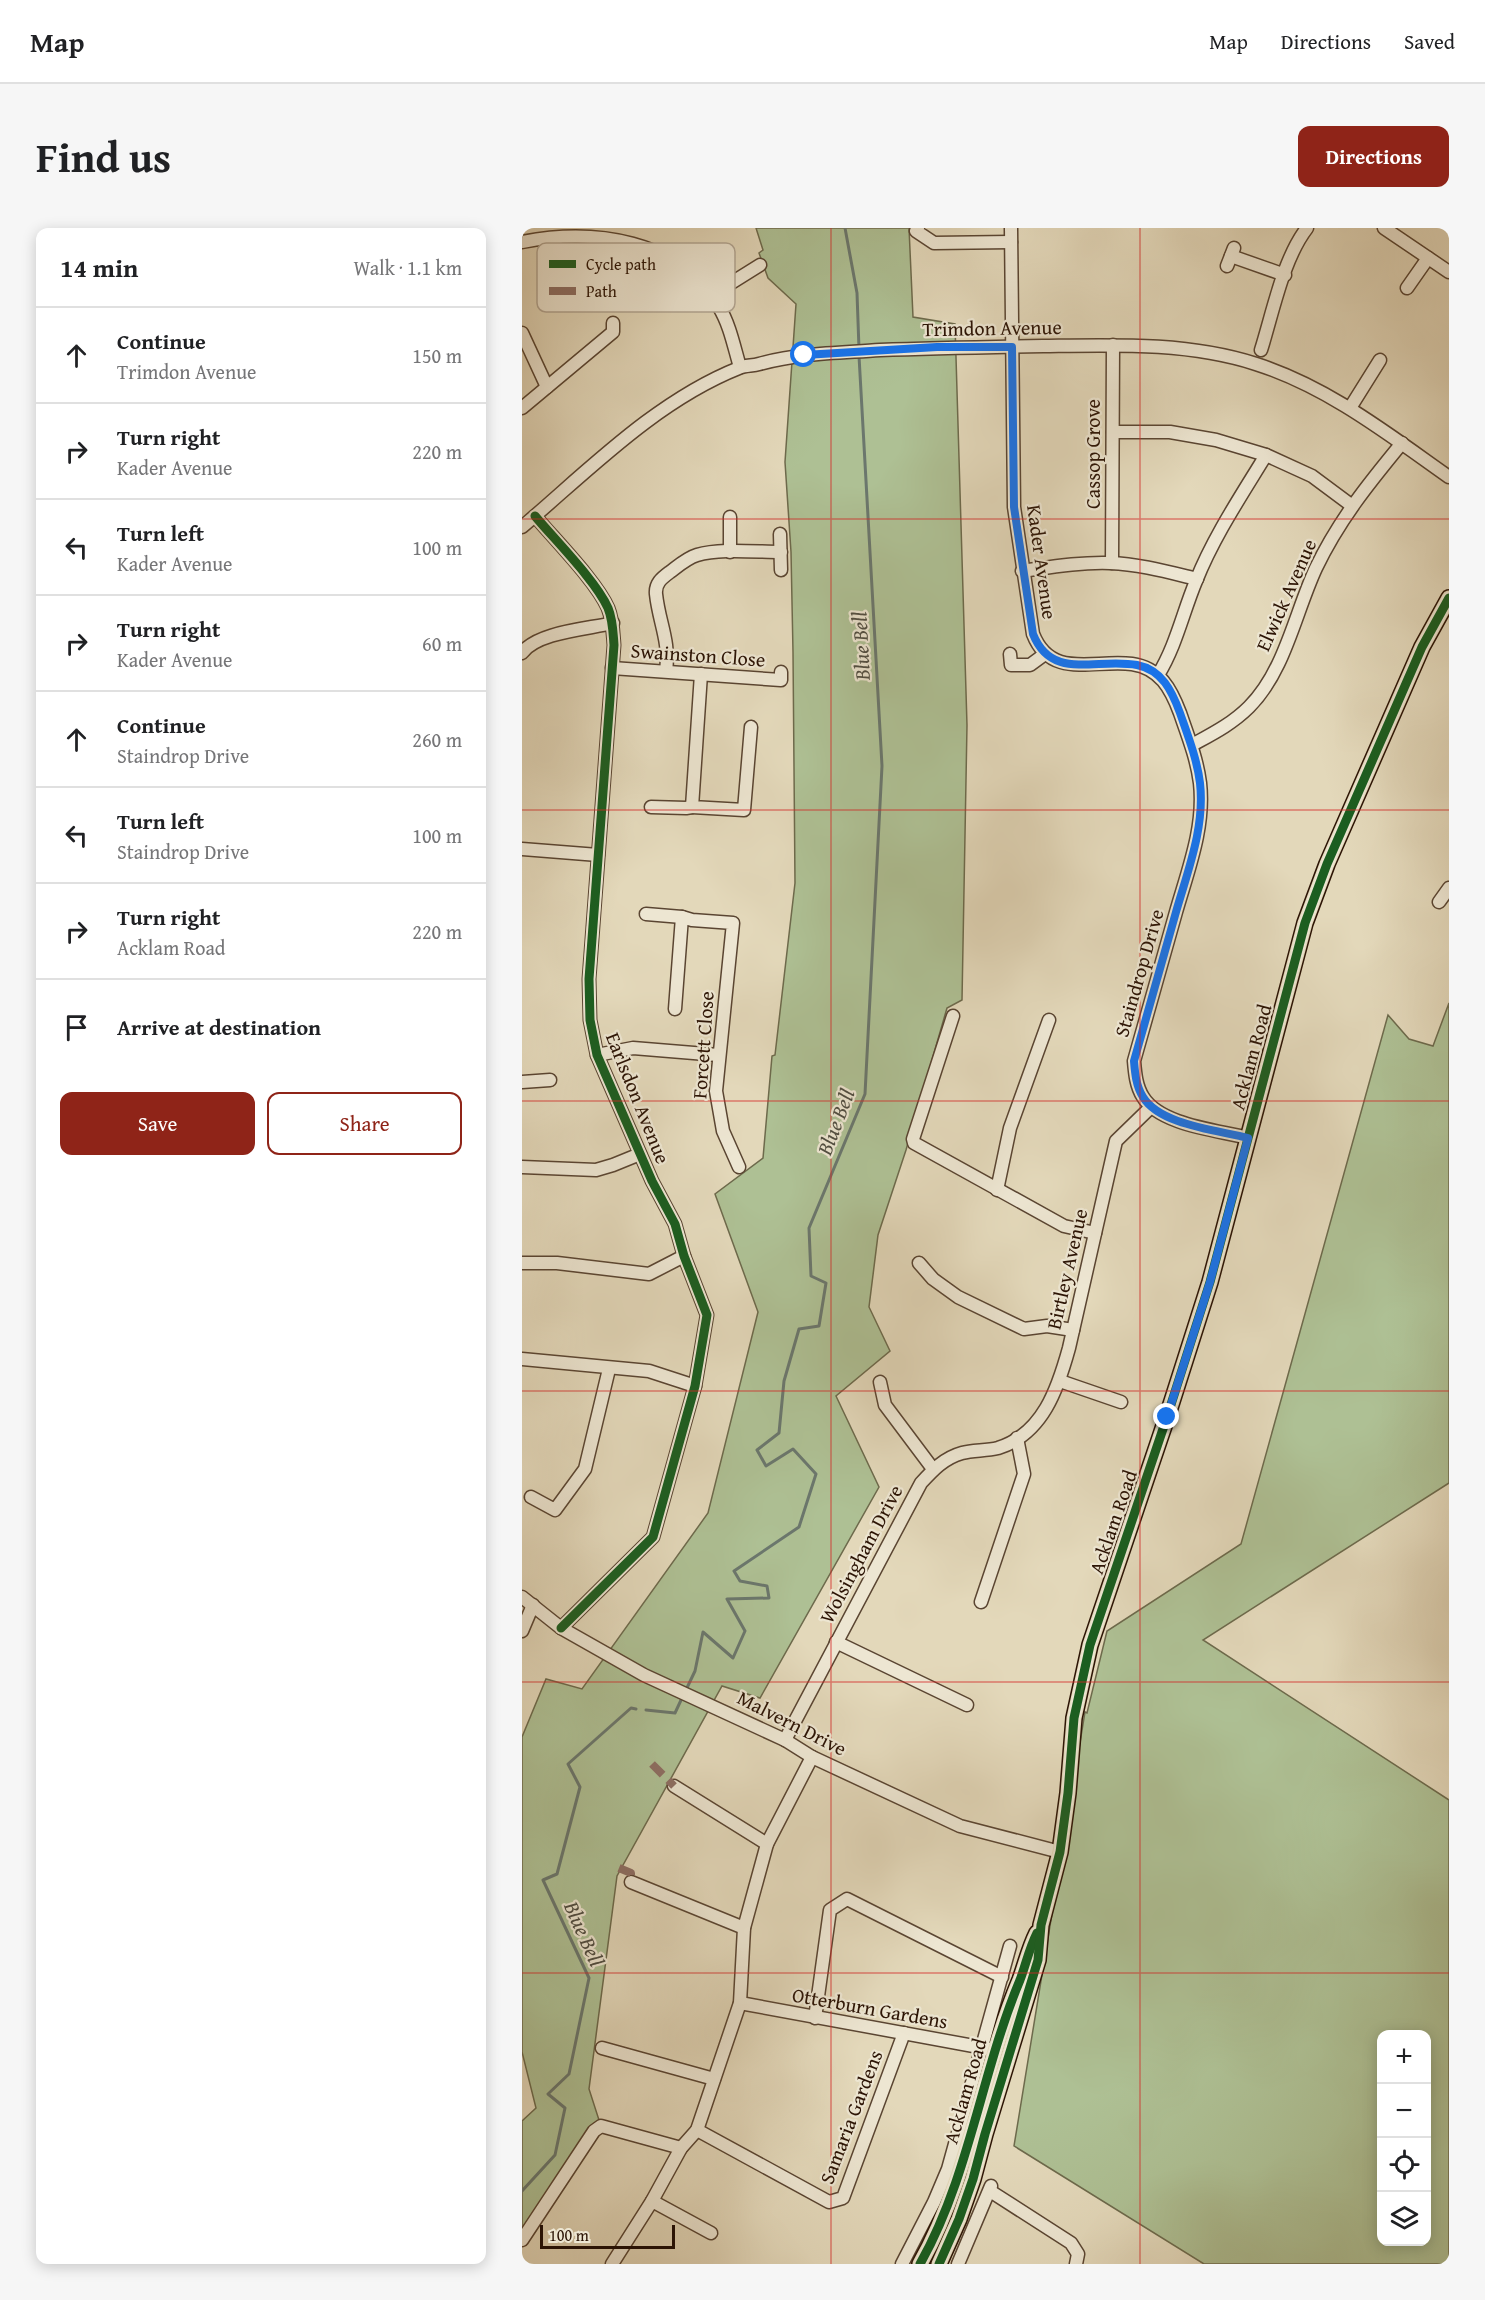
<!DOCTYPE html>
<meta charset="utf-8">
<style>
body{margin:0;font-family:"Gentium Book Plus",serif;background:#f6f6f6;color:#202124}
.controls{position:absolute;right:18px;bottom:18px;display:grid;overflow:hidden;border-radius:12px;box-shadow:0 3px 15px #0003}
.controls button{width:54px;height:54px;display:grid;place-items:center;padding:0;border:0;border-bottom:2px solid #e0e0e0;background:#fff;color:#202124;font:30px sans-serif}
.scale{position:absolute;left:18px;bottom:15px;width:135px;box-sizing:border-box;padding-left:6px;border:3px solid #2c1405;border-top:0;font-size:16px;line-height:21px;white-space:nowrap;color:#2c1405;-webkit-text-stroke:4px #ede6d2;paint-order:stroke}
.stop{position:absolute;width:18px;height:18px;margin:-14px;border:4px solid #1a73e8;border-radius:50%;background:#fff}
.stop.end{background:#1a73e8;border-color:#fff;box-shadow:0 2px 6px #0008}
.list{margin:0;padding:0;list-style:none}
h2{display:flex;justify-content:space-between;align-items:center;height:78px;margin:0;padding:0 24px;font-size:26px}
h2 small{font-size:20px;font-weight:400;color:#757577}
.list li{display:grid;grid-template-columns:39px 1fr auto;gap:18px;align-items:center;box-sizing:border-box;height:96px;padding:0 24px;border-top:2px solid #e0e0e0}
.list b{display:block;font-size:22px;white-space:nowrap}
.list p{margin:0;font-size:20px;white-space:nowrap;color:#757577}
.list em{font-size:20px;font-style:normal;color:#757577}
.actions{display:flex;gap:12px;padding:18px 24px}
.actions a{flex:1;padding:14px 0;border:2px solid #8f2418;border-radius:12px;text-align:center;font-size:21px;color:#8f2418}
.actions .main{background:#8f2418;color:#fff}
.icon{flex:none;width:33px;height:33px;fill:none;stroke:currentColor;stroke-width:2;stroke-linecap:round;stroke-linejoin:round}
.map{position:relative;flex:none;width:927px;height:2036px;overflow:hidden;border-radius:12px}
header{display:flex;align-items:center;gap:36px;box-sizing:border-box;height:84px;padding:0 30px;background:#fff;border-bottom:2px solid #e0e0e0}
header strong{font-size:28px}
nav{display:flex;gap:33px;margin-inline-start:auto;font-size:21px}
.intro{display:flex;align-items:center;justify-content:space-between;box-sizing:border-box;height:144px;padding:0 36px}
h1{margin:0;font-size:42px}
.button{padding:15px 27px;border-radius:12px;background:#8f2418;color:#fff;font-size:21px;font-weight:700}
main{display:flex;gap:36px;padding:0 36px}
aside{flex:1;background:#fff;border-radius:12px;box-shadow:0 3px 15px #0003}
.map>svg:first-child{display:block}
.green{fill:#aec094;stroke:#6d6a4c;stroke-width:1.5;fill-rule:evenodd}
.lines{fill:none;stroke-linecap:round;stroke-linejoin:round}
.stream{stroke:#6b776d;stroke-width:3}
.minor-casing{stroke:#5a4532;stroke-width:15}
.major-casing{stroke:#2c1405;stroke-width:18}
.minor{stroke:#ede6d2;stroke-width:12}
.major{stroke:#e3d8ba;stroke-width:15}
.quiet{stroke:#8d6e63;stroke-width:8;stroke-dasharray:15 8;stroke-linecap:butt}
.cycleway-casing{stroke:#ede6d2;stroke-width:13}
.cycleway{stroke:#1b5e20;stroke-width:9}
.route{stroke:#1a73e8;stroke-width:8}
.grid{fill:none;stroke:#d62828;stroke-width:1.5;stroke-opacity:0.55}
.labels{text-anchor:middle;stroke-width:4.5;stroke-linejoin:round;paint-order:stroke}
.street-label{font-size:20px;fill:#2c1405;stroke:#ede6d2}
.water-label{font-size:21px;font-style:italic;fill:#514e42;stroke:#ede6d2}
.key{fill:#ede6d2;stroke:#b3a794;stroke-width:1.5}
.key-label{font-size:16px;fill:#2c1405}
</style>
<header>
<strong>Map</strong>
<nav><a>Map</a><a>Directions</a><a>Saved</a></nav>
</header>
<div class="intro"><h1>Find us</h1><a class="button">Directions</a></div>
<main>
<aside>
<h2>14 min<small>Walk · 1.1 km</small></h2>
<ul class="list">
<li><svg class="icon" aria-label="ahead" viewBox="0 0 24 24"><path d="M12 20V5M6 11l6-6 6 6"/></svg><div><b>Continue</b><p>Trimdon Avenue</p></div><em>150 m</em></li>
<li><svg class="icon" aria-label="right" viewBox="0 0 24 24"><path d="M7 20v-9h11M14 6l5 5-5 5"/></svg><div><b>Turn right</b><p>Kader Avenue</p></div><em>220 m</em></li>
<li><svg class="icon" aria-label="left" viewBox="0 0 24 24"><path d="M17 20v-9H6M10 6l-5 5 5 5"/></svg><div><b>Turn left</b><p>Kader Avenue</p></div><em>100 m</em></li>
<li><svg class="icon" aria-label="right" viewBox="0 0 24 24"><path d="M7 20v-9h11M14 6l5 5-5 5"/></svg><div><b>Turn right</b><p>Kader Avenue</p></div><em>60 m</em></li>
<li><svg class="icon" aria-label="ahead" viewBox="0 0 24 24"><path d="M12 20V5M6 11l6-6 6 6"/></svg><div><b>Continue</b><p>Staindrop Drive</p></div><em>260 m</em></li>
<li><svg class="icon" aria-label="left" viewBox="0 0 24 24"><path d="M17 20v-9H6M10 6l-5 5 5 5"/></svg><div><b>Turn left</b><p>Staindrop Drive</p></div><em>100 m</em></li>
<li><svg class="icon" aria-label="right" viewBox="0 0 24 24"><path d="M7 20v-9h11M14 6l5 5-5 5"/></svg><div><b>Turn right</b><p>Acklam Road</p></div><em>220 m</em></li>
<li><svg class="icon" aria-label="arrive" viewBox="0 0 24 24"><path d="M6 21V4h12l-3 4 3 4H6"/></svg><div><b>Arrive at destination</b></div></li>
</ul>
<div class="actions"><a class="main">Save</a><a>Share</a></div>
</aside>
<div class="map">
<svg width="927" height="2036" viewBox="0 0 927 2036">
<rect width="100%" height="100%" fill="#e3d8ba"/>
<filter id="stains"><feTurbulence type="fractalNoise" baseFrequency=".00333" numOctaves="4"/><feColorMatrix values="0 0 0 0 .2 0 0 0 0 .09 0 0 0 0 .02 0 0 0 .5 -.17"/></filter>
<radialGradient id="worn" r=".72"><stop offset=".6" stop-color="#630" stop-opacity="0"/><stop offset="1" stop-color="#630" stop-opacity=".3"/></radialGradient>
<g class="green">
<polygon points="234,0 387,0 391,89 433,96 445,497 440,772 425,780 384,922 356,1007 347,1079 368,1123 314,1168 357,1259 238,1470 200,1458 95,1648 67,1861 77,1892 66,1904 0,2011 0,1893 14,1880 0,1824 0,1509 24,1451 60,1461 186,1285 236,1084 193,966 241,930 250,828 253,827 273,655 271,424 269,324 263,234 274,76 246,50 237,25 241,22"/>
<path d="M 927,775 L 927,1255 L 681,1412 L 927,1572 L 927,2036 L 682,2036 L 492,1918 L 563,1484 L 565,1485 L 585,1403 L 719,1316 L 866,787 L 887,811 L 911,818 ZM 860,1806 L 904,1806 L 904,2014 L 860,2014 Z"/>
</g>
<g class="lines">
<g class="stream">
<polyline points="323,0 335,65 337,121"/>
<polyline points="163,1464 173,1443 181,1404 211,1430 223,1403 205,1371 247,1370 245,1358 218,1353 212,1343 277,1299 294,1246 271,1221 244,1238 235,1222 257,1205 262,1153 277,1101 297,1098 304,1055 289,1048 287,1000 343,866 360,538 337,128"/>
<polyline points="124,1482 153,1485 160,1470"/>
<polyline points="0,1963 33,1927 43,1880 26,1866 47,1846 67,1750 21,1652 35,1646 58,1559 46,1536 109,1480 114,1481"/>
</g>
<defs>
<g id="minor">
<polyline points="396,0 394,3 412,15 489,14"/>
<path d="M 489,0 L 492,279 L 511,406 C 529,452 572,431 610,436 C 638,440 649,461 658,485 C 666,508 675,531 678,555 C 683,599 666,642 654,684 C 640,734 626,783 612,833 C 613,845 614,858 621,869 C 638,897 695,902 726,910"/>
<polyline points="862,0 927,44"/>
<path d="M 0,14 C 71,0 158,11 197,79 C 208,97 212,119 218,139"/>
<polyline points="709,28 763,47"/>
<polyline points="705,38 712,20"/>
<polyline points="885,60 906,30"/>
<polyline points="190,67 238,37"/>
<polyline points="0,105 25,159"/>
<path d="M 739,122 C 751,84 761,31 785,0"/>
<polyline points="0,180 91,104 91,95"/>
<polyline points="828,180 858,132"/>
<polyline points="591,204 648,204 694,212 744,227 790,248 829,277"/>
<path d="M 13,288 C 33,312 74,353 86,380 C 91,392 91,405 92,417 L 67,751 L 68,792 L 75,827 L 130,953 L 153,996 L 162,1028 L 185,1087 L 173,1158 L 131,1309 L 39,1400"/>
<polyline points="208,289 208,324"/>
<path d="M 0,299 C 67,242 134,173 217,140 C 223,137 230,138 237,136 C 277,125 317,125 358,122 C 413,120 467,119 521,118 C 592,117 666,114 734,136 C 806,159 866,206 927,249"/>
<polyline points="258,306 259,342"/>
<polyline points="590,335 591,117"/>
<path d="M 500,343 C 529,339 558,334 588,335 C 617,336 646,344 675,351"/>
<path d="M 0,425 C 15,404 66,401 91,395"/>
<polyline points="488,426 489,437 508,437 523,426"/>
<polyline points="90,440 259,452 259,444"/>
<path d="M 144,443 C 148,412 137,395 134,366 C 133,355 140,350 148,344 C 156,338 165,330 175,327 C 198,320 234,324 259,324"/>
<polyline points="179,446 170,579 222,582 229,499"/>
<path d="M 636,447 C 654,418 661,384 674,353 C 692,308 719,268 744,227"/>
<path d="M 670,517 C 690,506 710,496 727,479 C 763,443 773,385 794,340 C 817,292 847,255 880,215"/>
<polyline points="129,579 164,580 170,579"/>
<polyline points="0,621 76,627"/>
<polyline points="917,674 927,660"/>
<polyline points="124,686 160,689"/>
<polyline points="153,781 160,689 170,692 211,695 194,863 201,903 217,939"/>
<polyline points="431,788 391,911 392,915 542,998 573,1005"/>
<polyline points="75,827 111,820 196,827"/>
<polyline points="0,854 28,852"/>
<polyline points="0,939 74,942 91,937 118,926"/>
<polyline points="475,962 488,900 527,792"/>
<polyline points="0,1035 35,1035 127,1046 162,1028"/>
<polyline points="397,1035 411,1051 436,1069 502,1101 525,1098 551,1102"/>
<polyline points="0,1131 127,1143 173,1158"/>
<polyline points="538,1153 599,1174"/>
<polyline points="358,1154 363,1177 411,1241"/>
<polyline points="9,1269 33,1282 63,1241 87,1141"/>
<polyline points="0,1369 39,1400 122,1447 263,1512 290,1529 438,1598 538,1624"/>
<polyline points="459,1374 502,1246 495,1210"/>
<polyline points="0,1403 11,1377"/>
<polyline points="314,1414 445,1477"/>
<path d="M 263,1512 L 399,1255 C 411,1242 422,1230 440,1225 C 451,1222 464,1223 476,1220 C 521,1206 536,1160 547,1120 L 594,913 L 629,879"/>
<polyline points="152,1558 245,1616"/>
<polyline points="109,1654 222,1700"/>
<polyline points="218,1775 468,1821"/>
<polyline points="293,1790 308,1682 325,1671 480,1749"/>
<polyline points="80,1820 192,1851"/>
<polyline points="175,1902 307,1974 321,1970 382,1805"/>
<polyline points="468,1963 549,2015 556,2026 554,2036"/>
<polyline points="130,1973 189,2005"/>
<polyline points="0,2012 72,1903 79,1898 159,1920"/>
<polyline points="90,2036 130,1973 159,1920 175,1902 218,1775 222,1700 245,1616 290,1529"/>
<polyline points="380,2036 412,1974 426,1941 488,1718"/>
<polyline points="436,2036 469,1958"/>
</g>
<g id="major">
<path d="M 398,2036 C 448,1947 459,1845 498,1752 C 504,1736 507,1721 515,1705"/>
<polyline points="417,2036 437,1991 451,1951 463,1906 516,1732 519,1697 538,1624 546,1565 552,1490 568,1417 645,1189 688,1054 783,695 805,636 900,419 927,370"/>
</g>
</defs>
<use href="#minor" class="minor-casing"/>
<use href="#major" class="major-casing"/>
<use href="#minor" class="minor"/>
<use href="#major" class="major"/>
<g class="quiet">
<polyline points="130,1536 152,1558"/>
<polyline points="97,1640 109,1645 109,1654"/>
</g>
<defs>
<g id="cycleway">
<path d="M 13,288 C 33,312 74,353 86,380 C 91,392 91,405 92,417 L 67,751 L 68,792 L 75,827 L 130,953 L 153,996 L 162,1028 L 185,1087 L 173,1158 L 131,1309 L 39,1400"/>
<path d="M 398,2036 C 448,1947 459,1845 498,1752 C 504,1736 507,1721 515,1705"/>
<polyline points="417,2036 437,1991 451,1951 463,1906 516,1732 519,1697 538,1624 546,1565 552,1490 568,1417 645,1189 688,1054 783,695 805,636 900,419 927,370"/>
</g>
</defs>
<use href="#cycleway" class="cycleway-casing"/>
<use href="#cycleway" class="cycleway"/>
</g>
<g class="lines">
<path class="route" d="M 282,127 L 415,119 L 490,119 L 492,279 L 511,406 C 530,454 575,429 615,437 C 640,442 650,463 658,485 C 666,508 675,531 678,555 C 683,599 666,642 654,684 C 640,734 626,783 612,833 C 613,845 614,858 621,869 C 638,897 695,902 726,910 L 688,1054 L 645,1189"/>
</g>
<path class="grid" d="M 309,0 L 309,2036M 618,0 L 618,2036M 0,291 L 927,291M 0,582 L 927,582M 0,873 L 927,873M 0,1163 L 927,1163M 0,1454 L 927,1454M 0,1745 L 927,1745"/>
<g class="labels">
<g class="street-label">
<text transform="translate(470 100) rotate(-1)" y="7">Trimdon Avenue</text>
<text transform="translate(571 226) rotate(-90)" y="7">Cassop Grove</text>
<text transform="translate(520 334) rotate(82)" y="7">Kader Avenue</text>
<text transform="translate(764 367) rotate(-66)" y="7">Elwick Avenue</text>
<text transform="translate(176 427) rotate(4)" y="7">Swainston Close</text>
<text transform="translate(617 745) rotate(-74)" y="7">Staindrop Drive</text>
<text transform="translate(181 817) rotate(-86)" y="7">Forcett Close</text>
<text transform="translate(729 829) rotate(-75)" y="7">Acklam Road</text>
<text transform="translate(116 870) rotate(68)" y="7">Earlsdon Avenue</text>
<text transform="translate(545 1041) rotate(-77)" y="7">Birtley Avenue</text>
<text transform="translate(591 1294) rotate(-71)" y="7">Acklam Road</text>
<text transform="translate(339 1326) rotate(-62)" y="7">Wolsingham Drive</text>
<text transform="translate(270 1495) rotate(27)" y="7">Malvern Drive</text>
<text transform="translate(348 1780) rotate(10)" y="7">Otterburn Gardens</text>
<text transform="translate(443 1863) rotate(-74)" y="7">Acklam Road</text>
<text transform="translate(329 1889) rotate(-69)" y="7">Samaria Gardens</text>
</g>
<g class="water-label">
<text transform="translate(339 418) rotate(-93)" y="7">Blue Bell</text>
<text transform="translate(314 894) rotate(-69)" y="7">Blue Bell</text>
<text transform="translate(62 1706) rotate(66)" y="7">Blue Bell</text>
</g>
</g>
<rect x="15" y="15" width="198" height="69" rx="9" class="key"/>
<rect x="27" y="32" width="27" height="8" fill="#1b5e20"/>
<rect x="27" y="59" width="27" height="8" fill="#8d6e63"/>
<g class="key-label">
<text x="64" y="42">Cycle path</text>
<text x="64" y="69">Path</text>
</g>
<rect width="100%" height="100%" filter="url(#stains)"/>
<rect width="100%" height="100%" fill="url(#worn)"/>
</svg>
<div class="controls">
<button>+</button>
<button>−</button>
<button><svg class="icon" aria-label="locate" viewBox="0 0 24 24"><circle cx="12" cy="12" r="6"/><path d="M12 2v4M12 18v4M2 12h4M18 12h4"/></svg></button>
<button><svg class="icon" aria-label="layers" viewBox="0 0 24 24"><path d="M12 4l9 5-9 5-9-5zM3 14l9 5 9-5"/></svg></button>
</div>
<div class="scale">100 m</div>
<div class="stop" style="left:282px;top:127px"></div>
<div class="stop end" style="left:645px;top:1189px"></div>
</div>
</main>
